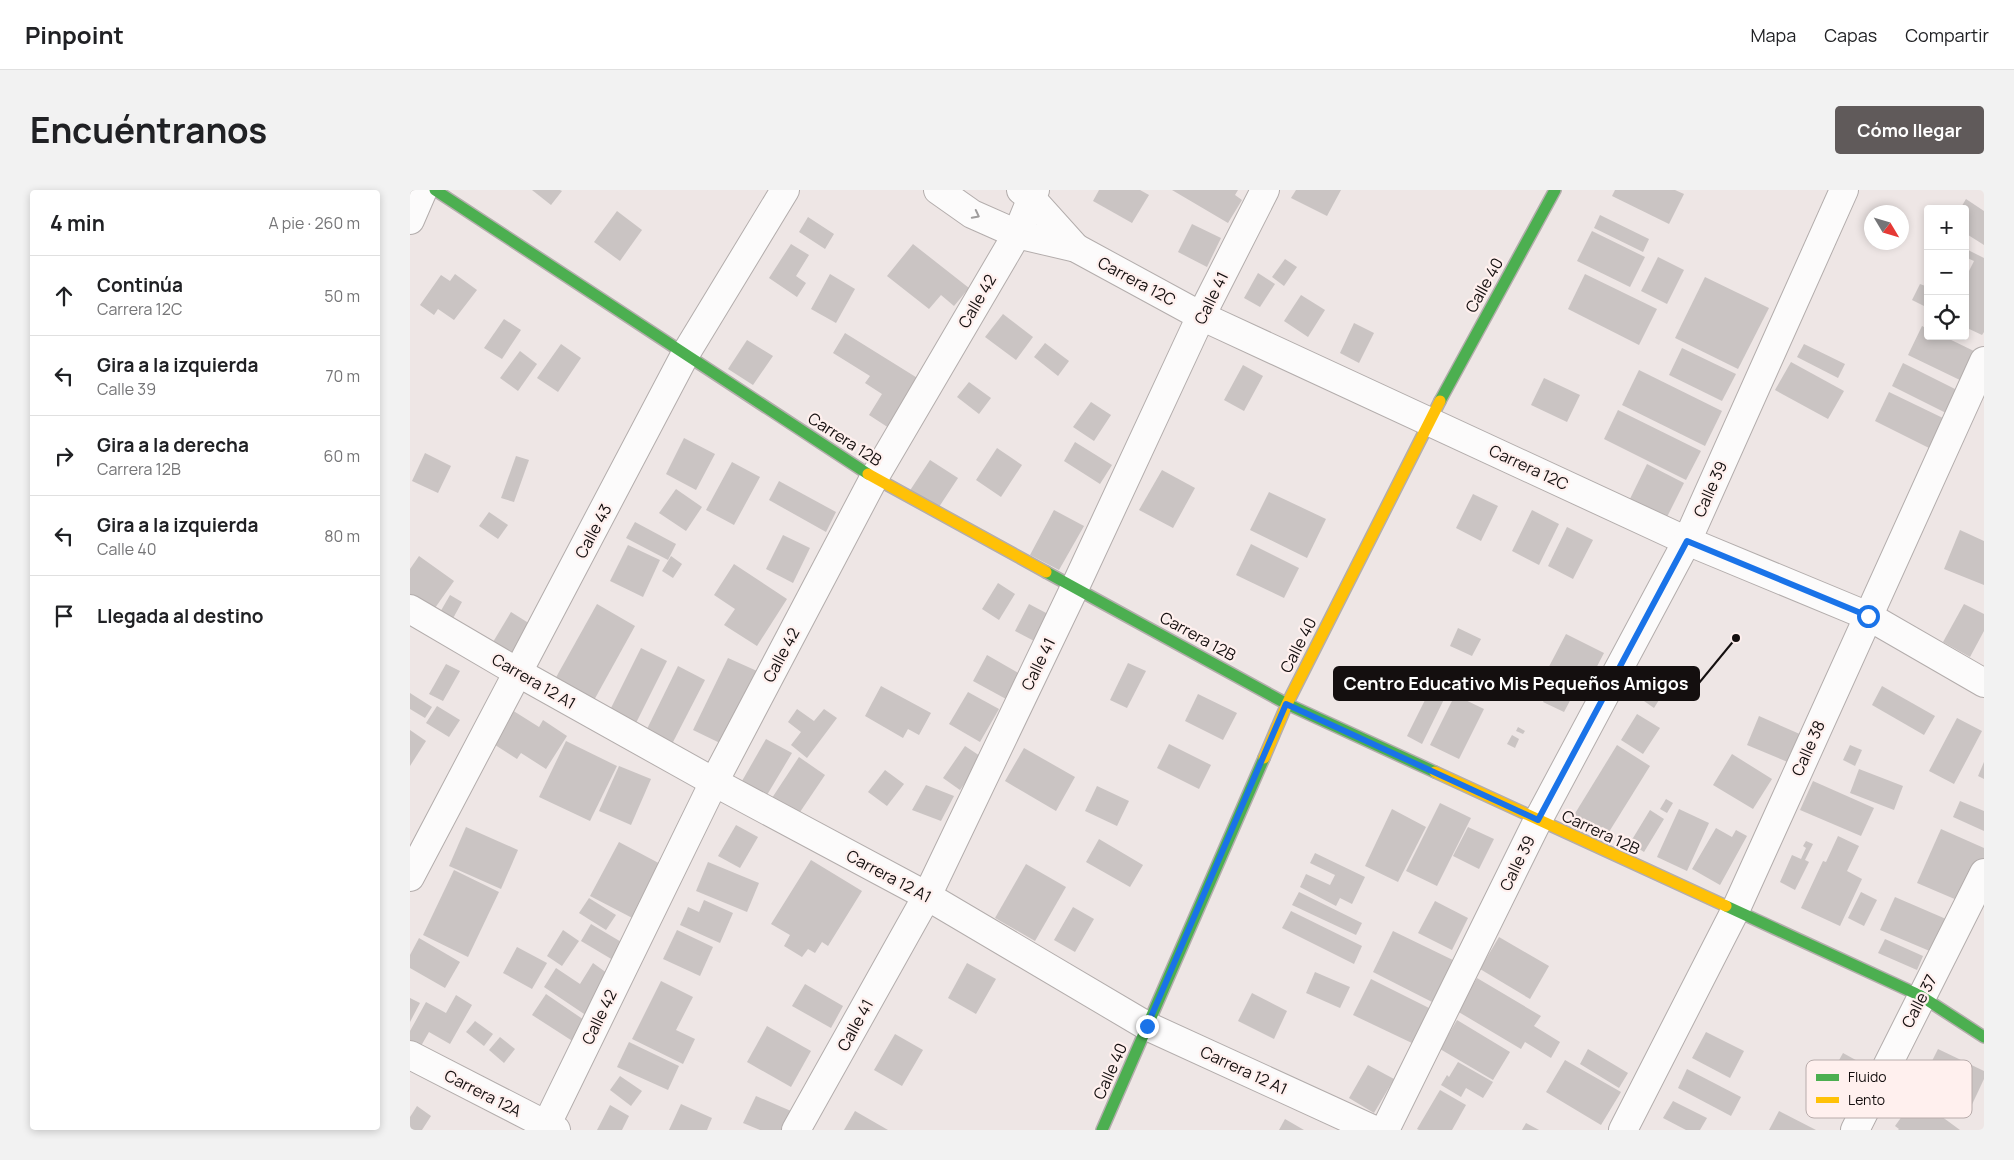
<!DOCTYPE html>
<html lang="es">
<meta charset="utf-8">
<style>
body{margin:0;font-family:Manrope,sans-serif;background:#f2f2f2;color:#202124}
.controls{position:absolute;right:15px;top:15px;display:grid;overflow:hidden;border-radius:5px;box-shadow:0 2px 8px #0003}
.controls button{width:45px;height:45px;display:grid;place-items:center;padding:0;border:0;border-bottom:1px solid #e0e0e0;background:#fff;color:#202124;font:25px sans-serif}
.compass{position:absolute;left:1454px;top:15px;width:45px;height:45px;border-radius:50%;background:#fff;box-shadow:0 2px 8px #0003;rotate:128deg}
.stop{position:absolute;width:15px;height:15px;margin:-11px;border:4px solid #1a73e8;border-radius:50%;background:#fff}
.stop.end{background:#1a73e8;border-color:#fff;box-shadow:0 1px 5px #0008}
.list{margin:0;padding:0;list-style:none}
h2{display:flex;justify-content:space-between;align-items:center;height:65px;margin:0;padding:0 20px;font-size:21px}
h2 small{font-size:16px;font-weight:400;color:#757577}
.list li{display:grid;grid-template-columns:32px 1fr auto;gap:15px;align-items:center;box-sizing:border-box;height:80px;padding:0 20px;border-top:1px solid #e0e0e0}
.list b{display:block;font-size:19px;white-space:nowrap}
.list p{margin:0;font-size:16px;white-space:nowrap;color:#757577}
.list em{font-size:16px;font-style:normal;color:#757577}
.icon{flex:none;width:28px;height:28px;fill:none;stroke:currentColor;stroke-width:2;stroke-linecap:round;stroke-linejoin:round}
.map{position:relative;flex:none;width:1574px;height:940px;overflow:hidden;border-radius:5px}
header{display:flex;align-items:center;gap:30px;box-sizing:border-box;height:70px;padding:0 25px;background:#fff;border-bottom:1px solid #e0e0e0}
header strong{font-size:24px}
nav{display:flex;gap:28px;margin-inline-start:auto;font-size:18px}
.intro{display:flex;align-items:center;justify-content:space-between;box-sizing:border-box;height:120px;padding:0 30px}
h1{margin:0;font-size:35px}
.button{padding:12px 22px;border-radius:5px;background:#605a5a;color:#fff;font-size:18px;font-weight:700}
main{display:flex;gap:30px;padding:0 30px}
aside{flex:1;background:#fff;border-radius:5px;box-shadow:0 2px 8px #0003}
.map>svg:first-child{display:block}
.building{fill:#cac4c3}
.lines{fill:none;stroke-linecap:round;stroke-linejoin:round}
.street-casing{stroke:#b3adac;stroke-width:30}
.fast-casing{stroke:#b3adac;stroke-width:14}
.slow-casing{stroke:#b3adac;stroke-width:14}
.street{stroke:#fcfbfb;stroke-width:28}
.fast{stroke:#4caf50;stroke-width:11}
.slow{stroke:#ffc107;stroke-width:11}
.oneway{stroke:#9f9d9d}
.route{stroke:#1a73e8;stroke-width:6}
.labels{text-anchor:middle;stroke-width:4.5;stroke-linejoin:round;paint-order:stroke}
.street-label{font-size:16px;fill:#140f0f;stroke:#fff0ee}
.key{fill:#fff0ee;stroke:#b8acab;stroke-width:1}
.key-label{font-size:14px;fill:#140f0f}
.leader{fill:none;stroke:#140f0f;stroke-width:2}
.callout-dot{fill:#140f0f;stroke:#fff0ee;stroke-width:2}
.callout{fill:#140f0f;stroke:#140f0f;stroke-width:2}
.callout-label{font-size:18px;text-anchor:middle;font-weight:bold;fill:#fff}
</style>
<header>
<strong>Pinpoint</strong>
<nav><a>Mapa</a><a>Capas</a><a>Compartir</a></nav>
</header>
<div class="intro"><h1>Encuéntranos</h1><a class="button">Cómo llegar</a></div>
<main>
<aside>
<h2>4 min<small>A pie · 260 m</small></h2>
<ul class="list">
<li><svg class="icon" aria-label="ahead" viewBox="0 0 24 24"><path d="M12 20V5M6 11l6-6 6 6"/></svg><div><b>Continúa</b><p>Carrera 12C</p></div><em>50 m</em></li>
<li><svg class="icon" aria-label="left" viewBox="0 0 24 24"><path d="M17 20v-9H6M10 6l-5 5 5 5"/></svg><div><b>Gira a la izquierda</b><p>Calle 39</p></div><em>70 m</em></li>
<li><svg class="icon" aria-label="right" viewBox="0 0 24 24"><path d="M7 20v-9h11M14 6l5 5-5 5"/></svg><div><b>Gira a la derecha</b><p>Carrera 12B</p></div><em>60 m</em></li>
<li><svg class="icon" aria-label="left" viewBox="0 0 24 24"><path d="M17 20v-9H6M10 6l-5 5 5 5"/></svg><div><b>Gira a la izquierda</b><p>Calle 40</p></div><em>80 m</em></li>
<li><svg class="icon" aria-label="arrive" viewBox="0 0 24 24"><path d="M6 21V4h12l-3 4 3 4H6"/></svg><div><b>Llegada al destino</b></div></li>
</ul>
</aside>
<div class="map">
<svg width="1574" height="940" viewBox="0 0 1574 940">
<rect width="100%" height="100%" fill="#eee6e5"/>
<g class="building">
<polygon points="122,0 150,0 152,1 141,15"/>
<polygon points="689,0 730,0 739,5 722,33 683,11"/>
<polygon points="762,0 828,0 825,5 832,10 818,33"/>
<polygon points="886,0 931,0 917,26 881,8"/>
<polygon points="1205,0 1265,0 1274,4 1259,34 1202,6"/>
<polygon points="1556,9 1574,21 1574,55 1555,43 1555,19 1550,19"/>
<polygon points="207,21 232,40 210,71 184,52"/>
<polygon points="1190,25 1239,49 1233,62 1184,38"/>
<polygon points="398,27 424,44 415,59 389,42"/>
<polygon points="782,34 811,48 797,77 768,62"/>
<polygon points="1182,41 1235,67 1220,97 1167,71"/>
<polygon points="381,54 399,65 386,86 396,93 387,107 359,88"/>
<polygon points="503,54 559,98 544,116 531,105 519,119 477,86"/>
<polygon points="1556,59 1574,68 1574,142 1572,145 1555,137 1555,89 1564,71 1555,67"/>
<polygon points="1248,67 1274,80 1257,114 1231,101"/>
<polygon points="875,69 887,77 874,96 862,87"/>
<polygon points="848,83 865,94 850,117 834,108"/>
<polygon points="45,84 67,100 44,130 28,119 24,125 10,115 31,85 40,91"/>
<polygon points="420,84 445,99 426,133 401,119"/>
<polygon points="1175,84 1247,119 1229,155 1158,119"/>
<polygon points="1295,87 1359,118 1328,179 1265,148"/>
<polygon points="1510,94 1518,97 1518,118 1502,110"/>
<polygon points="891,105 915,120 898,147 874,131"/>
<polygon points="593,124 623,147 606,170 575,147"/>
<polygon points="94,129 111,140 92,169 74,158"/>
<polygon points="944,133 964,143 949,173 930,163"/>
<polygon points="1512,136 1518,139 1518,146 1533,146 1568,163 1554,192 1498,165"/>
<polygon points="435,143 509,189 479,238 459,225 472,204 455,193 460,186 423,163"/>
<polygon points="337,150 363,166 343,195 318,179"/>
<polygon points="635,153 659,171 648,186 624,167"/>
<polygon points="151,154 171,168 148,202 127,188"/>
<polygon points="1394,154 1435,174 1428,188 1387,167"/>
<polygon points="1272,158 1326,184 1312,211 1259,185"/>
<polygon points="110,161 127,174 108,201 90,188"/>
<polygon points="1381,172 1434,201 1418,229 1365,200"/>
<polygon points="1493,173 1547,200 1536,223 1482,196"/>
<polygon points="833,175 853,186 834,221 814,210"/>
<polygon points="1229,180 1312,221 1295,256 1212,215"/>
<polygon points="1134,188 1170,205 1157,232 1121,215"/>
<polygon points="559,192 581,208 569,224 547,207"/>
<polygon points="1479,202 1535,229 1521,259 1465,231"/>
<polygon points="681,212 701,225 684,251 663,237"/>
<polygon points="1208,220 1291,261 1276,290 1194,249"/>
<polygon points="274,248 305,264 286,300 256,284"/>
<polygon points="665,252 702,275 690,294 654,271"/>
<polygon points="587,258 612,275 591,307 566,290"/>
<polygon points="15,263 41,276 28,303 2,291"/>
<polygon points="106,266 119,270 104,312 91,308"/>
<polygon points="520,270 548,288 527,320 499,302"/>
<polygon points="322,272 350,287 324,335 296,320"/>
<polygon points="1237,274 1274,293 1254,333 1217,315"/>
<polygon points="752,280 785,298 763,338 729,320"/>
<polygon points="369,291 426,322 416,342 359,310"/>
<polygon points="266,299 292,317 276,341 249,323"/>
<polygon points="859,302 916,329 897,368 840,340"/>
<polygon points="1063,304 1088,316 1071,351 1046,338"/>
<polygon points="644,320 674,336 649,380 620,365"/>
<polygon points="1122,320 1149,334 1129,375 1102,361"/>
<polygon points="79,322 98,335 88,349 69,336"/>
<polygon points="225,332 266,354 258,370 216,348"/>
<polygon points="1157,337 1183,350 1163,389 1138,376"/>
<polygon points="1550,340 1574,351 1574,395 1534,379"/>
<polygon points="373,345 400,358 383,393 356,379"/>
<polygon points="841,354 889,378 874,408 826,385"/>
<polygon points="218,355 250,370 233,407 200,391"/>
<polygon points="9,366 44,391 20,425 0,411 0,379"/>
<polygon points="261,366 272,374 263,388 252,381"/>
<polygon points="324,374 377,409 347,456 314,435 325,419 304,405"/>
<polygon points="588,393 605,404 589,430 572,419"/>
<polygon points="40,405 52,412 41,432 29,424"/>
<polygon points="187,414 225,436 183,512 144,491"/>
<polygon points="619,414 640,425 626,452 605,441"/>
<polygon points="1554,414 1574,424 1574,441 1560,467 1533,452"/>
<polygon points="101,422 125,437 106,472 80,457"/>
<polygon points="1048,438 1071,449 1062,466 1040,456"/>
<polygon points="1156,444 1194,463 1170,509 1163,505 1154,522 1133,512 1142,495 1132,490"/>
<polygon points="231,458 257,471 226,533 200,520"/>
<polygon points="577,465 610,484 596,509 563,491"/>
<polygon points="318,468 347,481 312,554 283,540"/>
<polygon points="718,473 736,481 717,518 700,510"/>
<polygon points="36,474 50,481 33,511 19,504"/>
<polygon points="268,476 295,490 262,554 236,541"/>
<polygon points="1032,476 1047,483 1012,554 997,546"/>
<polygon points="1252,483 1262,489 1244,518 1234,511"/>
<polygon points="471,496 521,523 509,545 498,539 493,548 455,526"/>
<polygon points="1472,496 1525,526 1514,545 1462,515"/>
<polygon points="558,502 589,519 570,552 539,534"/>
<polygon points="0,503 22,517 15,528 0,519"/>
<polygon points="788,504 827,523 813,550 775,531"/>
<polygon points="1045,505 1074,519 1049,569 1020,555"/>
<polygon points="27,516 50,530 39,547 16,533"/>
<polygon points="387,519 404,531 414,519 427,528 397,568 381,555 391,542 378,532"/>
<polygon points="102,520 129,537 133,530 157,546 136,579 111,563 107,569 82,553"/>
<polygon points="1227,524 1250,538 1233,564 1211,550"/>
<polygon points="1349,526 1392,545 1380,573 1337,555"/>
<polygon points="1547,528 1572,541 1544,594 1519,581"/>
<polygon points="1108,537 1115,541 1113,544 1106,541"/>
<polygon points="0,540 16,551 0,576"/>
<polygon points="1102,545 1109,549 1105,558 1097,554"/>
<polygon points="356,549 382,563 357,605 332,591"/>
<polygon points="156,551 207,576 180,631 129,607"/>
<polygon points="759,554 801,575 789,599 747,578"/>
<polygon points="1207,555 1240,576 1194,650 1161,630"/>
<polygon points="1440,555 1452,560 1445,576 1433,570"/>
<polygon points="555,556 573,568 550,600 533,588"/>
<polygon points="614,558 665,587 646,621 595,591"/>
<polygon points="1322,564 1362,589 1343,619 1303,595"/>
<polygon points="389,567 415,585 388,625 362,608"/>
<polygon points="1574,572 1574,589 1568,586"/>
<polygon points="209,576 241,589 221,635 189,621"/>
<polygon points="1449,579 1493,596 1484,620 1440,603"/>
<polygon points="475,580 494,594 477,616 458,602"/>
<polygon points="1403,591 1464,618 1451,646 1390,620"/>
<polygon points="516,595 544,606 531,631 502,620"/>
<polygon points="687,596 719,611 707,636 675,621"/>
<polygon points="1256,609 1263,613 1257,623 1250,619"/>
<polygon points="1550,611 1574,621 1574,641 1543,627"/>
<polygon points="1030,613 1061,628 1027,696 996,681"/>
<polygon points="982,619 1016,637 988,692 955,676"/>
<polygon points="1269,619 1299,633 1277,681 1247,667"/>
<polygon points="1240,620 1254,629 1234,662 1220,653"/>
<polygon points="326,635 348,647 330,678 308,666"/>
<polygon points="56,637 108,660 91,699 39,676"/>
<polygon points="1058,637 1084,649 1069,679 1043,666"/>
<polygon points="1306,638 1322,647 1326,640 1337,646 1310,695 1282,679"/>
<polygon points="1531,639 1574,658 1574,669 1554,713 1507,693"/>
<polygon points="1428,646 1449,656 1437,681 1452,689 1430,736 1391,718 1413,671 1416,672"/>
<polygon points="689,649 733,675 720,697 676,672"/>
<polygon points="1396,651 1403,654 1395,670 1399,672 1385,700 1370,692 1382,665 1391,669 1396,658 1393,656"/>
<polygon points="209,652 258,678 230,732 180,706"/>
<polygon points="905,663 955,687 942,714 930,708 926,716 890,697 896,684 920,695 925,685 900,673"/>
<polygon points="401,670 452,701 418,756 412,752 405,763 398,759 392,767 374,756 380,745 361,734"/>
<polygon points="298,672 349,693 337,722 286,701"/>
<polygon points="616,674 656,697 625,751 585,728"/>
<polygon points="44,680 89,702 58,767 13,745"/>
<polygon points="889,702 952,733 946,745 882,715"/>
<polygon points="1451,702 1467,710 1454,736 1438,728"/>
<polygon points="1485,707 1536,729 1522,762 1470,740"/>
<polygon points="179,708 206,725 196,740 169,723"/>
<polygon points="294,710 323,723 310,753 270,735 278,717 289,722"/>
<polygon points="1025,711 1058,728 1042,760 1008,743"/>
<polygon points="663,717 684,729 665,762 644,750"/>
<polygon points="881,721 952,756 944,774 872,738"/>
<polygon points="181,734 213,753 203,770 171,751"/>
<polygon points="153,740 169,751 152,776 137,766"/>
<polygon points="267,740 303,757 290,786 253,769"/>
<polygon points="983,741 1047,772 1026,814 963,782"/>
<polygon points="1089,747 1139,776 1120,809 1070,779"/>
<polygon points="9,748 50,772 35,798 0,778 0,765"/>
<polygon points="1475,749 1513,766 1507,780 1468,763"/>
<polygon points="107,757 137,773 122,799 93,783"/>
<polygon points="183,773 201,786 180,828 134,797 146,778 170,794"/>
<polygon points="557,773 586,789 566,824 538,808"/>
<polygon points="905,782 940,797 930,818 896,803"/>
<polygon points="1067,788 1131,826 1124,836 1150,852 1141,868 1115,852 1111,859 1047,821"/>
<polygon points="961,789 1021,819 1004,854 943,825"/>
<polygon points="251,791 283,807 266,840 285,849 273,874 222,849"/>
<polygon points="395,794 433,816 421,838 382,816"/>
<polygon points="842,803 877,821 864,849 828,831"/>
<polygon points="136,804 177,832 164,852 122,825"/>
<polygon points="46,805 62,815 40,854 19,842 11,856 0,850 0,841 16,812 36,823"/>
<polygon points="0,808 10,813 0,832"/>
<polygon points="1047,830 1100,862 1083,890 1030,859"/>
<polygon points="65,831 83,844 74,856 56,842"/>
<polygon points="357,836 401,861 381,897 337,872"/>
<polygon points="1296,842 1334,861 1320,888 1282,868"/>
<polygon points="485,844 513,860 492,896 464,880"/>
<polygon points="90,847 105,859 94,873 79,860"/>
<polygon points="219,852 269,876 258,900 207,877"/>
<polygon points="1178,859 1218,883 1209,898 1170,874"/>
<polygon points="1528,859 1574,881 1574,889 1558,923 1508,899"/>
<polygon points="1433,863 1453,874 1444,892 1423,881"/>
<polygon points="1155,870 1211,902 1191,935 1136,902"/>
<polygon points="1048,872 1083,892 1073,908 1056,898 1051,907 1031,895 1037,885 1039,887"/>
<polygon points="958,875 984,889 964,923 939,908"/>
<polygon points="1277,879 1331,907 1321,926 1268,898"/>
<polygon points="210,886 232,901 221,916 200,900"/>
<polygon points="1030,900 1056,915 1042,940 1009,940 1007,939"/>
<polygon points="346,906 381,921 373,940 350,940 333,933"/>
<polygon points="1505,908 1520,918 1550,940 1488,940 1489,939 1485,936"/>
<polygon points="1263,911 1297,928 1290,940 1276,940 1253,928"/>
<polygon points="271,914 302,928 297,940 259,940"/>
<polygon points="200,915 219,926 212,940 187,940"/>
<polygon points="7,916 21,926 12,940 0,940 0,927"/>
<polygon points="445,921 478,940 434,940"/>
<polygon points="1369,921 1406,940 1359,940"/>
<polygon points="875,929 894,940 869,940"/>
<polygon points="1116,933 1129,940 1112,940"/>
</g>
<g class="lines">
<defs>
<g id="street">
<polyline points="528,0 562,24 607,44 666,58 791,126 1277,351 1458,426 1574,493"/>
<polyline points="611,0 621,8 666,58"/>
<polyline points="0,30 13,0"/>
<polyline points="0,419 109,483 304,592 517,706 737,836 964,940"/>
<polyline points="0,687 276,163 375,0"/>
<polyline points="0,865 146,940"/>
<polyline points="134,940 304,592 464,288 607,44 625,0"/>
<polyline points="386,940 517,706 665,397 791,126 855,0"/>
<polyline points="975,940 1128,630 1277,351 1434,0"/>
<polyline points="1213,940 1325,721 1574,171"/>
<polyline points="1445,940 1574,683"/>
</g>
<g id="fast">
<polyline points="25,0 458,284"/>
<polyline points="1030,211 1145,0"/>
<polyline points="636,382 877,514 1025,582"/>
<polyline points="1316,716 1511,806 1574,847"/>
<polyline points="692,940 854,568"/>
</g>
<g id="slow">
<polyline points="458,284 636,382"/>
<polyline points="854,568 877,514 1030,211"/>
<polyline points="1025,582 1316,716"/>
</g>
</defs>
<use href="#street" class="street-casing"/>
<use href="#fast" class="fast-casing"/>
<use href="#slow" class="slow-casing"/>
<use href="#street" class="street"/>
<use href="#fast" class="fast"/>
<use href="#slow" class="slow"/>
</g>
<defs><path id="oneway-chevron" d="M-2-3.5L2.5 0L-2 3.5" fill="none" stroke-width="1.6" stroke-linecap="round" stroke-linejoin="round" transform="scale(1.25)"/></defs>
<use class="oneway" href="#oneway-chevron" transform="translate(566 25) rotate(27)"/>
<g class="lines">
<polyline class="route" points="737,836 876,514 1128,630 1277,351 1458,426"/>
</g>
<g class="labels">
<g class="street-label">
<text transform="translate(727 91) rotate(28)" y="6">Carrera 12C</text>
<text transform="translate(1074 95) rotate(-61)" y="6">Calle 40</text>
<text transform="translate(801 108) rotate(-64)" y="6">Calle 41</text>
<text transform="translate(567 111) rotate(-60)" y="6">Calle 42</text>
<text transform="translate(435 249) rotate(33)" y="6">Carrera 12B</text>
<text transform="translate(1119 277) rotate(25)" y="6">Carrera 12C</text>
<text transform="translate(1300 299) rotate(-66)" y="6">Calle 39</text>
<text transform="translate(183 341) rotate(-62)" y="6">Calle 43</text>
<text transform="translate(788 446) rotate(29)" y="6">Carrera 12B</text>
<text transform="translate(888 455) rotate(-63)" y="6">Calle 40</text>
<text transform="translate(371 465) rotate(-62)" y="6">Calle 42</text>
<text transform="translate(628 474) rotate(-64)" y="6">Calle 41</text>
<text transform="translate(124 491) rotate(30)" y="6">Carrera 12 A1</text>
<text transform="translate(1398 558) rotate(-66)" y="6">Calle 38</text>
<text transform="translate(1191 642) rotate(25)" y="6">Carrera 12B</text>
<text transform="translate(1107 673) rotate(-64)" y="6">Calle 39</text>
<text transform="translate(479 686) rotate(28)" y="6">Carrera 12 A1</text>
<text transform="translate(1509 811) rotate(-63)" y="6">Calle 37</text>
<text transform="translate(189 827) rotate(-64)" y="6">Calle 42</text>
<text transform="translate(445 835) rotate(-61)" y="6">Calle 41</text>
<text transform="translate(834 880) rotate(25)" y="6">Carrera 12 A1</text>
<text transform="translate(700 881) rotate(-66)" y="6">Calle 40</text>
<text transform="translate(73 903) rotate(27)" y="6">Carrera 12A</text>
</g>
</g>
<rect x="1396" y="870" width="166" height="58" rx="8" class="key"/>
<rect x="1406" y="884" width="23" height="7" fill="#4caf50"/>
<rect x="1406" y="907" width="23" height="6" fill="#ffc107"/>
<g class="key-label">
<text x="1438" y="892">Fluido</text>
<text x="1438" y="915">Lento</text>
</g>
<path class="leader" d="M1326 448L1289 493"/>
<circle class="callout-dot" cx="1326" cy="448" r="5"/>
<rect class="callout" x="924" y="477" width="365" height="33" rx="5"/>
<g class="callout-label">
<text x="1106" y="500">Centro Educativo Mis Pequeños Amigos</text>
</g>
</svg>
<div class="controls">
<button>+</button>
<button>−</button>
<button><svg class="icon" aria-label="locate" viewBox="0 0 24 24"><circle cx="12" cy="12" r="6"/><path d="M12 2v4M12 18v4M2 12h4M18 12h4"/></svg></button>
</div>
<svg class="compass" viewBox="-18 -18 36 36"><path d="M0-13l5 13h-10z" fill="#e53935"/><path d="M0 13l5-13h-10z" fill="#757577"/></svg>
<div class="stop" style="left:1458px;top:426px"></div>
<div class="stop end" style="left:737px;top:836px"></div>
</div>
</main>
